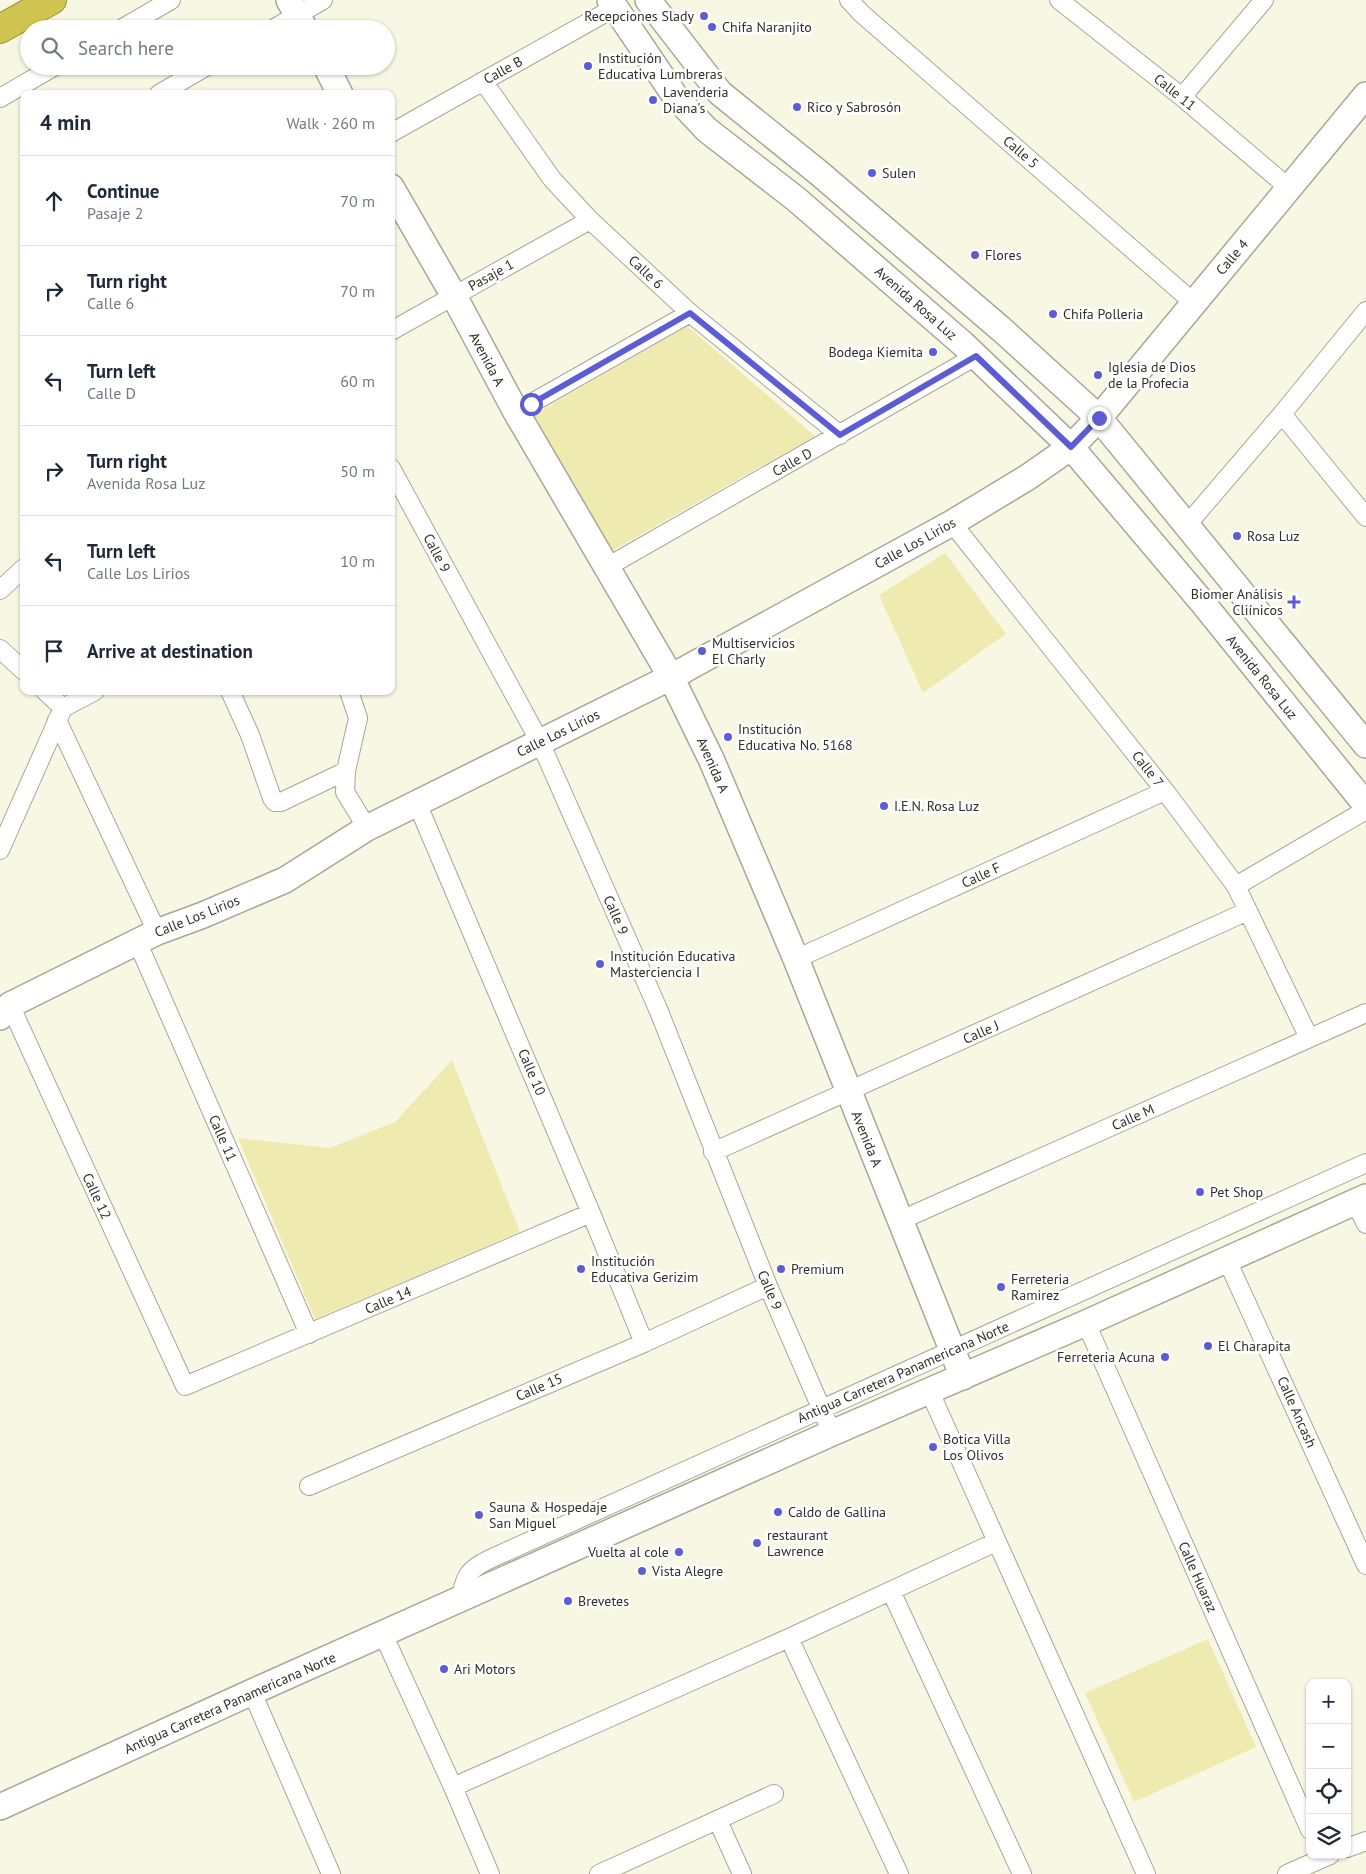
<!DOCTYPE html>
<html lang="en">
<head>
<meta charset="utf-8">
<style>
	body { margin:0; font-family:"PT Sans",sans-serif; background:#f2f2f3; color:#1f2937 }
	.controls { position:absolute; right:15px; bottom:15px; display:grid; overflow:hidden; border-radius:10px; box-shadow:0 1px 4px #0004 }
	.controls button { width:45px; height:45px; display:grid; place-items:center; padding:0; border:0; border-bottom:1px solid #e0e1e3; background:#fff; color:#1f2937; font:25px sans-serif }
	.stop { position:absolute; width:15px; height:15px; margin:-11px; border:4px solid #5c5dd5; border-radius:50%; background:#fff }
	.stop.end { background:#5c5dd5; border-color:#fff; box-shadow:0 1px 5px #0008 }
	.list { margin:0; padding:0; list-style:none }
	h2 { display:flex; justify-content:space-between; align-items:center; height:65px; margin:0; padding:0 20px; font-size:21px }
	h2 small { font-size:16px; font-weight:400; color:#747a83 }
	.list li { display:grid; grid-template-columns:32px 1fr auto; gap:15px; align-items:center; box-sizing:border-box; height:90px; padding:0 20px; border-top:1px solid #e0e1e3 }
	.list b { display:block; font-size:19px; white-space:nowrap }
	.list p { margin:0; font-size:16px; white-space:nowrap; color:#747a83 }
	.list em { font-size:16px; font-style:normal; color:#747a83 }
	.icon { flex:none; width:28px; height:28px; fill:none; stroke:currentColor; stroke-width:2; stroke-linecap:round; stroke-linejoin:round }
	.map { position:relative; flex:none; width:1366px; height:1874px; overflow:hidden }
	.search { position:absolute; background:#fff; box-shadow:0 1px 4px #0004; left:20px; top:20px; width:375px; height:55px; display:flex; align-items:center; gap:12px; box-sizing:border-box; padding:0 18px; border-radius:28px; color:#747a83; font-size:19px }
	.panel { position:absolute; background:#fff; box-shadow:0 1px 4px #0004; left:20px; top:90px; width:375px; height:605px; border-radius:10px }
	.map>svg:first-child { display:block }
	.green { fill:#efebb0 }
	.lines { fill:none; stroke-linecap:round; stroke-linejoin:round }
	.street-casing { stroke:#a8a796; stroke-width:20 }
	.secondary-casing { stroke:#a8a796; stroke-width:28 }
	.highway-casing { stroke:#989142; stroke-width:30 }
	.street { stroke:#fff; stroke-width:18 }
	.secondary { stroke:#fff; stroke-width:25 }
	.highway { stroke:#d0c550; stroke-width:28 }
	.route { stroke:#5c5dd5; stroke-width:6 }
	.poi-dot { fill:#5c5dd5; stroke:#fff; stroke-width:2 }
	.labels { text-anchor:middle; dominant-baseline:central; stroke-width:5; stroke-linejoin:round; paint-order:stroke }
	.poi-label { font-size:14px; fill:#303029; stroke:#fff; text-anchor:start }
	.street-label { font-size:14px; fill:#303029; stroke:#fff }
</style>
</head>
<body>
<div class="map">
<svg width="1366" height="1874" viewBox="0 0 1366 1874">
	<rect width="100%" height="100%" fill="#f8f7e4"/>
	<path class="green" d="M 687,326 L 815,436 L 610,552 L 528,418 Z
		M 945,553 L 1006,634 L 923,693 L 879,595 Z
		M 452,1060 L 520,1232 L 315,1319 L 238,1138 L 330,1148 L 395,1122 Z
		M 1208,1639 L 1256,1747 L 1134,1802 L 1085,1693 Z"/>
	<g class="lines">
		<defs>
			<path id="street" d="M 849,0 L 861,13 L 1194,303
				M 1059,0 L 1182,97 L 1289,188
				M 121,29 L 171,0
				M 273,29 L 323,0
				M 483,81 L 552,179 L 590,220 L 690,313 L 840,435
				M 159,94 L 207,66
				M 1182,97 L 1264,0
				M 0,98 L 55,66
				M 391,133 L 614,8
				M 391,331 L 590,220
				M 516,412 L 690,313
				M 1282,414 L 1366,517
				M 391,468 L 540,742 L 658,1009 L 768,1286 L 832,1433
				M 952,523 L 1165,791 L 1236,886 L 1309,1038
				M 1186,526 L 1282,414 L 1366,311
				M 607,567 L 976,356
				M 0,590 L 24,568
				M 0,649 L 24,671
				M 230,691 L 250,735 L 272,798 L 275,802 L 281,802 L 346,771
				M 349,691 L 358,718 L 346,771 L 345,792 L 367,828
				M 63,708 L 95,691
				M 57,720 L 157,932
				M 417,803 L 591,1213 L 644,1343
				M 0,850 L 63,708 L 45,691
				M 1236,886 L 1366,810
				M 137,941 L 309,1334
				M 796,959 L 1165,791
				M 10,1005 L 185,1386 L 591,1213
				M 713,1152 L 1248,911
				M 1355,1202 L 1366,1224
				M 899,1221 L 1366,1013
				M 1227,1260 L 1366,1565
				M 1086,1323 L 1310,1830
				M 929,1390 L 1146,1874
				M 309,1486 L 644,1343 L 768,1286
				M 891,1591 L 1022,1874
				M 460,1600 C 466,1575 467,1570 490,1559 L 1366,1163
				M 383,1634 L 453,1787 L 490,1874
				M 789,1638 L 899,1874
				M 252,1692 L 331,1874
				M 453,1787 L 789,1638 L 996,1542
				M 718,1821 L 742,1874
				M 1347,1848 L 1366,1841
				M 599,1874 L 774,1794
				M 1287,1874 L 1330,1855"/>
			<path id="secondary" d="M 289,0 L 305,29
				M 610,0 L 675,96 L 707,130 L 796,199 L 963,344 L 1071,447 L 1202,602 L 1366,805
				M 648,0 L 720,93 L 819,173 L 1001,329 L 1099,418 L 1366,745
				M 326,66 L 340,94
				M 391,187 L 454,296 L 516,412 L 671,677 L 712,761 L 796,959 L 963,1377
				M 0,1017 L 10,1005 L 157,932 L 203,915 L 285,880 L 367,828 L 671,677 L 952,523 L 1028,477 L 1071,447 L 1099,418 L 1366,95
				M 0,1807 L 252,1692 L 832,1433 L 1086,1323 L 1366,1197"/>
			<path id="highway" d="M 0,29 L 52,0"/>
		</defs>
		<use href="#street" class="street-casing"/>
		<use href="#secondary" class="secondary-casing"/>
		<use href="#highway" class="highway-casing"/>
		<use href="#street" class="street"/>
		<use href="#secondary" class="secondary"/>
		<use href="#highway" class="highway"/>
	</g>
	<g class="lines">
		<path class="route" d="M 531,404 L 690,313 L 840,435 L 976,356 L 1071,447 L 1099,418"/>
	</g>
	<g class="poi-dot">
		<circle cx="704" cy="16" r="5"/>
		<circle cx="712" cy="27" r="5"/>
		<circle cx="588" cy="66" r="5"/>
		<circle cx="653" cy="100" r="5"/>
		<circle cx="797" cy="107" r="5"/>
		<circle cx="872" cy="173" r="5"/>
		<circle cx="975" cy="255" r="5"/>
		<circle cx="1053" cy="314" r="5"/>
		<circle cx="933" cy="352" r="5"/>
		<circle cx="1098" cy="375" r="5"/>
		<circle cx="1237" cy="536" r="5"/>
		<path d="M1291.5 594.5h5v5h5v5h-5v5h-5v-5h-5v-5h5z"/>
		<circle cx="702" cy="651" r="5"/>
		<circle cx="728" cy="737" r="5"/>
		<circle cx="884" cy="806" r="5"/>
		<circle cx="600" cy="964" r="5"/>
		<circle cx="1200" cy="1192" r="5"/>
		<circle cx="581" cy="1269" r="5"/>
		<circle cx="781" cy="1269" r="5"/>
		<circle cx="1001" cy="1287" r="5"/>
		<circle cx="1208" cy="1346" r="5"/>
		<circle cx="1165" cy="1357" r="5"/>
		<circle cx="933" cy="1447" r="5"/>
		<circle cx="778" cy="1512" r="5"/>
		<circle cx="479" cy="1515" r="5"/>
		<circle cx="757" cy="1543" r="5"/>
		<circle cx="679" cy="1552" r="5"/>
		<circle cx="642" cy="1571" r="5"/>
		<circle cx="568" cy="1601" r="5"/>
		<circle cx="444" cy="1669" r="5"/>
	</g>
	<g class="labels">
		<g class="poi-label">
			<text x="694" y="16" text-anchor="end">Recepciones Slady</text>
			<text x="722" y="27">Chifa Naranjito</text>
			<text x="598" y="58">Institución<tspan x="598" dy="16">Educativa Lumbreras</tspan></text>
			<text x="663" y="92">Lavenderia<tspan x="663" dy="16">Diana's</tspan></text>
			<text x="807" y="107">Rico y Sabrosón</text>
			<text x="882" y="173">Sulen</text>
			<text x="985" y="255">Flores</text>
			<text x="1063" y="314">Chifa Polleria</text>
			<text x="923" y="352" text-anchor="end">Bodega Kiemita</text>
			<text x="1108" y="367">Iglesia de Dios<tspan x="1108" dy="16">de la Profecia</tspan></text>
			<text x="1247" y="536">Rosa Luz</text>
			<text x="1283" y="594" text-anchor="end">Biomer Análisis<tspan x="1283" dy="16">Cliínicos</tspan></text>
			<text x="712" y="643">Multiservicios<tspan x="712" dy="16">El Charly</tspan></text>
			<text x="738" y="729">Institución<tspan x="738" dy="16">Educativa No. 5168</tspan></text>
			<text x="894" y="806">I.E.N. Rosa Luz</text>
			<text x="610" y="956">Institución Educativa<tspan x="610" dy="16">Masterciencia I</tspan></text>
			<text x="1210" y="1192">Pet Shop</text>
			<text x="591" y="1261">Institución<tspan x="591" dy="16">Educativa Gerizim</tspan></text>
			<text x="791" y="1269">Premium</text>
			<text x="1011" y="1279">Ferreteria<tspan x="1011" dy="16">Ramirez</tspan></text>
			<text x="1218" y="1346">El Charapita</text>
			<text x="1155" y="1357" text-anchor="end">Ferreteria Acuna</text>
			<text x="943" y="1439">Botica Villa<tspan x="943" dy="16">Los Olivos</tspan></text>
			<text x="489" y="1507">Sauna &amp; Hospedaje<tspan x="489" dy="16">San Miguel</tspan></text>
			<text x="788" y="1512">Caldo de Gallina</text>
			<text x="767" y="1535">restaurant<tspan x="767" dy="16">Lawrence</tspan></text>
			<text x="669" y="1552" text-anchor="end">Vuelta al cole</text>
			<text x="652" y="1571">Vista Alegre</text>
			<text x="578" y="1601">Brevetes</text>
			<text x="454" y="1669">Ari Motors</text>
		</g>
		<g class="street-label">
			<text transform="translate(503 70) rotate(-29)">Calle B</text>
			<text transform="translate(1175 92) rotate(39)">Calle 11</text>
			<text transform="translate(1021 152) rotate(41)">Calle 5</text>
			<text transform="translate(1232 257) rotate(-50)">Calle 4</text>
			<text transform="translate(646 272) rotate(43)">Calle 6</text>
			<text transform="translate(491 275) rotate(-29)">Pasaje 1</text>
			<text transform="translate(916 303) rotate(41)">Avenida Rosa Luz</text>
			<text transform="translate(487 359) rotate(62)">Avenida A</text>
			<text transform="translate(792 462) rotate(-29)">Calle D</text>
			<text transform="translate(915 543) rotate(-29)">Calle Los Lirios</text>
			<text transform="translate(437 553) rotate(62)">Calle 9</text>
			<text transform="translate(1262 677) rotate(51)">Avenida Rosa Luz</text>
			<text transform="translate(558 733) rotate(-26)">Calle Los Lirios</text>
			<text transform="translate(713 765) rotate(66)">Avenida A</text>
			<text transform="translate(1148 769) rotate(52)">Calle 7</text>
			<text transform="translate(981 875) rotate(-25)">Calle F</text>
			<text transform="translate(616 915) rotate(66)">Calle 9</text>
			<text transform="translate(197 916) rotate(-22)">Calle Los Lirios</text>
			<text transform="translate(981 1032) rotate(-24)">Calle J</text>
			<text transform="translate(532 1072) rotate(67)">Calle 10</text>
			<text transform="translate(1133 1117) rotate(-24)">Calle M</text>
			<text transform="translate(223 1138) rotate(66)">Calle 11</text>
			<text transform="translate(867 1139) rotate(68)">Avenida A</text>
			<text transform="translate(97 1196) rotate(65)">Calle 12</text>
			<text transform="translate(770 1290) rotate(67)">Calle 9</text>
			<text transform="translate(388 1300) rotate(-23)">Calle 14</text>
			<text transform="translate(903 1372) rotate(-24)">Antigua Carretera Panamericana Norte</text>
			<text transform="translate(539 1387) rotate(-23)">Calle 15</text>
			<text transform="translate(1297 1412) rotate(66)">Calle Ancash</text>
			<text transform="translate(1198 1577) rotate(66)">Calle Huaraz</text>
			<text transform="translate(230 1703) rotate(-24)">Antigua Carretera Panamericana Norte</text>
		</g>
	</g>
</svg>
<div class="controls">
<button>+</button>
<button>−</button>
<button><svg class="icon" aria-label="locate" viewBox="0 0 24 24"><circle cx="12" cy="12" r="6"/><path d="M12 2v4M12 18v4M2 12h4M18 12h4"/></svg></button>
<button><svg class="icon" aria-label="layers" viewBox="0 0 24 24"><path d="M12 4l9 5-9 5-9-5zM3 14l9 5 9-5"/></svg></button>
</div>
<div class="stop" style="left:531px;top:404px"></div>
<div class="stop end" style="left:1099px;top:418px"></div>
<div class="search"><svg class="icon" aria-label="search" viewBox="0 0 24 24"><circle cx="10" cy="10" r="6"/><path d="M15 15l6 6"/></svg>Search here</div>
<section class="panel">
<h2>4 min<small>Walk · 260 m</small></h2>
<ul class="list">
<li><svg class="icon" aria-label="ahead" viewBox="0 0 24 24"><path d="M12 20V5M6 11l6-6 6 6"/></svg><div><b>Continue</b><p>Pasaje 2</p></div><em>70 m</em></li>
<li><svg class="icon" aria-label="right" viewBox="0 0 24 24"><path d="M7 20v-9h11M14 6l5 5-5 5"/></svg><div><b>Turn right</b><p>Calle 6</p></div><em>70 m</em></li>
<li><svg class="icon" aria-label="left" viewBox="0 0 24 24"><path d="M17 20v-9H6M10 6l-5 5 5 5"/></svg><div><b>Turn left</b><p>Calle D</p></div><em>60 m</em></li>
<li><svg class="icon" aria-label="right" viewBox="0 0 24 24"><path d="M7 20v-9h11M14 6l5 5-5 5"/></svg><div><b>Turn right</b><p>Avenida Rosa Luz</p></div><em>50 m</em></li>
<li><svg class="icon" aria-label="left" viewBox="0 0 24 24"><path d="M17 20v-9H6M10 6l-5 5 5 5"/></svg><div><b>Turn left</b><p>Calle Los Lirios</p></div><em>10 m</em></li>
<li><svg class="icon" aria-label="arrive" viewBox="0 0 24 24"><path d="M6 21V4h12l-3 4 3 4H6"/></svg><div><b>Arrive at destination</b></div></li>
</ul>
</section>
</div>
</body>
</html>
